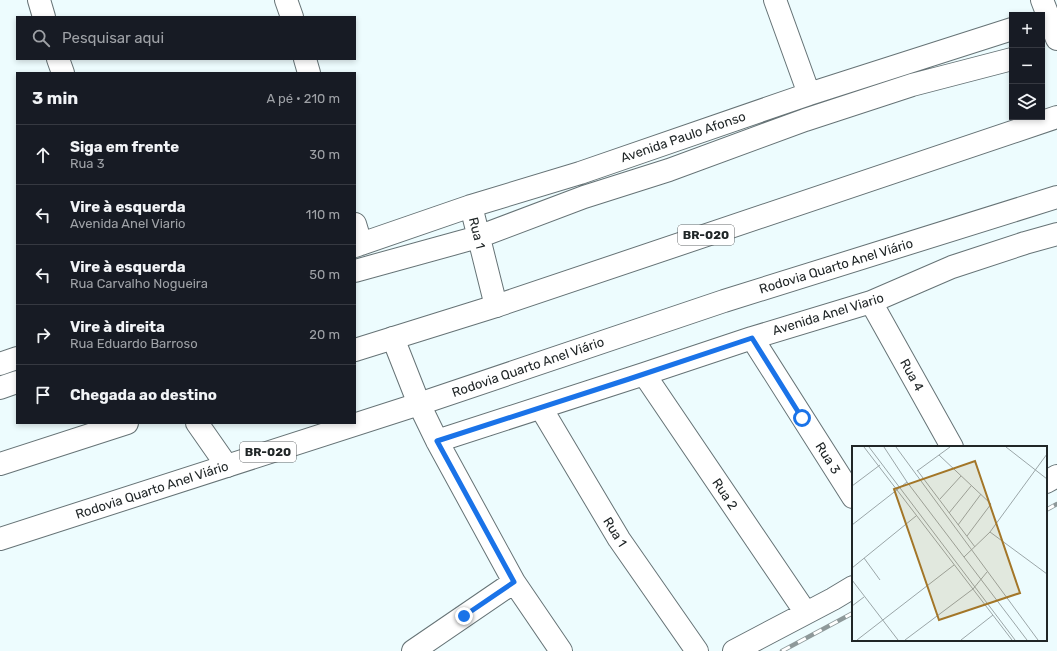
<!DOCTYPE html>
<html lang="pt">
<head>
<meta charset="utf-8">
<style>
	body { margin:0; font-family:Rubik,sans-serif; background:#242831; color:#f1f3f6 }
	.controls { position:absolute; right:12px; top:12px; display:grid; overflow:hidden; border-radius:0px; box-shadow:0 2px 6px #0003 }
	.controls button { width:36px; height:36px; display:grid; place-items:center; padding:0; border:0; border-bottom:1px solid #363941; background:#171b24; color:#f1f3f6; font:20px sans-serif }
	.stop { position:absolute; width:12px; height:12px; margin:-9px; border:3px solid #1a73e8; border-radius:50%; background:#fff }
	.stop.end { background:#1a73e8; border-color:#fff; box-shadow:0 1px 4px #0008 }
	.list { margin:0; padding:0; list-style:none }
	h2 { display:flex; justify-content:space-between; align-items:center; height:52px; margin:0; padding:0 16px; font-size:17px }
	h2 small { font-size:13px; font-weight:400; color:#9ea1a6 }
	.list li { display:grid; grid-template-columns:26px 1fr auto; gap:12px; align-items:center; box-sizing:border-box; height:60px; padding:0 16px; border-top:1px solid #363941 }
	.list b { display:block; font-size:15px; white-space:nowrap }
	.list p { margin:0; font-size:13px; white-space:nowrap; color:#9ea1a6 }
	.list em { font-size:13px; font-style:normal; color:#9ea1a6 }
	.icon { flex:none; width:22px; height:22px; fill:none; stroke:currentColor; stroke-width:2; stroke-linecap:round; stroke-linejoin:round }
	.map { position:relative; flex:none; width:1057px; height:651px; overflow:hidden }
	.search { position:absolute; background:#171b24; box-shadow:0 2px 6px #0003; left:16px; top:16px; width:340px; height:44px; display:flex; align-items:center; gap:10px; box-sizing:border-box; padding:0 14px; border-radius:0px; color:#9ea1a6; font-size:15px }
	.panel { position:absolute; background:#171b24; box-shadow:0 2px 6px #0003; left:16px; top:72px; width:340px; height:352px; border-radius:0px }
	.map>svg:first-child { display:block }
	.lines { fill:none; stroke-linecap:round; stroke-linejoin:round }
	.minor-casing { stroke:#667376; stroke-width:24 }
	.highway-casing { stroke:#667376; stroke-width:24 }
	.minor { stroke:#fff; stroke-width:22 }
	.highway { stroke:#fff; stroke-width:22 }
	.rail-casing { stroke:#8e999a; stroke-width:4.5 }
	.rail { stroke:#fff; stroke-width:3; stroke-dasharray:9; stroke-linecap:butt }
	.route { stroke:#1a73e8; stroke-width:5 }
	.labels { text-anchor:middle; dominant-baseline:central; stroke-width:4; stroke-linejoin:round; paint-order:stroke }
	.shield { fill:#fff; stroke:#636768; stroke-width:1 }
	.shield-label { font-size:12px; font-weight:bold; fill:#202627 }
	.street-label { font-size:13px; fill:#202627; stroke:#fff }
	.inset-road { fill:none; stroke:#9ba6a8; stroke-width:1 }
	.view { fill:#a37628; fill-opacity:0.15; stroke:#a37628; stroke-width:2 }
	.inset-edge { fill:none; stroke:#202627; stroke-width:2 }
</style>
</head>
<body>
<div class="map">
<svg width="1057" height="651" viewBox="0 0 1057 651">
	<rect width="100%" height="100%" fill="#edfcfe"/>
	<g class="lines">
		<defs>
			<path id="minor" d="M 39,0 L 44,17
				M 286,0 L 292,17
				M 775,0 L 809,94
				M 1042,0 L 1057,39
				M 58,59 L 63,73
				M 305,59 L 309,73
				M 471,206 L 496,306
				M 355,224 L 361,244
				M 355,246 L 471,206 L 580,173 L 809,94 L 1012,29
				M 355,271 L 478,237 L 584,197 L 669,170 L 805,120 L 912,85 L 1012,59
				M 871,302 L 952,447
				M 393,338 L 419,404 L 437,441 L 514,582 L 561,651
				M 752,338 L 853,497
				M 0,364 L 17,358
				M 644,374 L 806,613
				M 0,388 L 17,382
				M 541,408 L 619,539 L 697,651
				M 197,423 L 227,466
				M 437,441 L 644,374 L 752,338 L 871,302 L 952,267 L 1025,243 L 1057,234
				M 1046,482 L 1057,476
				M 413,651 L 514,582
				M 734,651 L 833,599 L 853,587"/>
			<path id="highway" d="M 355,350 L 496,306 L 1057,117
				M 0,464 L 127,423
				M 0,539 L 419,404 L 724,301 L 1057,197"/>
		</defs>
		<use href="#minor" class="minor-casing"/>
		<use href="#highway" class="highway-casing"/>
		<use href="#minor" class="minor"/>
		<use href="#highway" class="highway"/>
		<defs>
			<path id="rail" d="M 1046,510 L 1057,504
				M 782,651 L 853,613"/>
		</defs>
		<use href="#rail" class="rail-casing"/>
		<use href="#rail" class="rail"/>
	</g>
	<g class="lines">
		<path class="route" d="M 464,616 L 514,582 L 437,441 L 629,379 L 752,338 L 802,418"/>
	</g>
	<g class="labels">
		<g class="shield">
			<rect x="678" y="225" width="56" height="20" rx="3"/>
			<rect x="240" y="442" width="56" height="20" rx="3"/>
		</g>
		<g class="shield-label">
			<text x="706" y="235">BR-020</text>
			<text x="268" y="452">BR-020</text>
		</g>
		<g class="street-label">
			<text transform="translate(683 137) rotate(-19)">Avenida Paulo Afonso</text>
			<text transform="translate(477 233) rotate(76)">Rua 1</text>
			<text transform="translate(836 266) rotate(-17)">Rodovia Quarto Anel Viário</text>
			<text transform="translate(828 314) rotate(-17)">Avenida Anel Viario</text>
			<text transform="translate(528 367) rotate(-19)">Rodovia Quarto Anel Viário</text>
			<text transform="translate(912 375) rotate(61)">Rua 4</text>
			<text transform="translate(828 458) rotate(58)">Rua 3</text>
			<text transform="translate(152 490) rotate(-18)">Rodovia Quarto Anel Viário</text>
			<text transform="translate(725 494) rotate(56)">Rua 2</text>
			<text transform="translate(615 532) rotate(58)">Rua 1</text>
		</g>
	</g>
	<g transform="translate(852 446)">
		<rect width="195" height="195" fill="#edfcfe"/>
		<path class="inset-road" d="M 12,1 L 160,194M 17,1 L 163,194M 32,1 L 55,36 L 175,194M 44,1 L 186,194M 154,1 L 195,33M 87,9 L 139,58 L 115,90M 65,24 L 123,101M 65,25 L 98,1M 0,40 L 28,19M 88,53 L 109,30M 97,67 L 119,40M 0,79 L 55,36M 106,79 L 129,48M 138,86 L 195,128M 112,111 L 138,86 L 195,8M 12,112 L 28,134M 0,122 L 64,70M 0,134 L 46,194M 0,160 L 12,151M 5,194 L 102,119M 53,194 L 121,143 L 135,126M 109,194 L 141,169"/>
		<path class="view" d="M 123,15 L 168,147 L 87,174 L 42,43 Z"/>
		<rect width="195" height="195" class="inset-edge"/>
	</g>
</svg>
<div class="controls">
<button>+</button>
<button>−</button>
<button><svg class="icon" aria-label="layers" viewBox="0 0 24 24"><path d="M12 4l9 5-9 5-9-5zM3 14l9 5 9-5"/></svg></button>
</div>
<div class="stop" style="left:802px;top:418px"></div>
<div class="stop end" style="left:464px;top:616px"></div>
<div class="search"><svg class="icon" aria-label="search" viewBox="0 0 24 24"><circle cx="10" cy="10" r="6"/><path d="M15 15l6 6"/></svg>Pesquisar aqui</div>
<section class="panel">
<h2>3 min<small>A pé · 210 m</small></h2>
<ul class="list">
<li><svg class="icon" aria-label="ahead" viewBox="0 0 24 24"><path d="M12 20V5M6 11l6-6 6 6"/></svg><div><b>Siga em frente</b><p>Rua 3</p></div><em>30 m</em></li>
<li><svg class="icon" aria-label="left" viewBox="0 0 24 24"><path d="M17 20v-9H6M10 6l-5 5 5 5"/></svg><div><b>Vire à esquerda</b><p>Avenida Anel Viario</p></div><em>110 m</em></li>
<li><svg class="icon" aria-label="left" viewBox="0 0 24 24"><path d="M17 20v-9H6M10 6l-5 5 5 5"/></svg><div><b>Vire à esquerda</b><p>Rua Carvalho Nogueira</p></div><em>50 m</em></li>
<li><svg class="icon" aria-label="right" viewBox="0 0 24 24"><path d="M7 20v-9h11M14 6l5 5-5 5"/></svg><div><b>Vire à direita</b><p>Rua Eduardo Barroso</p></div><em>20 m</em></li>
<li><svg class="icon" aria-label="arrive" viewBox="0 0 24 24"><path d="M6 21V4h12l-3 4 3 4H6"/></svg><div><b>Chegada ao destino</b></div></li>
</ul>
</section>
</div>
</body>
</html>
